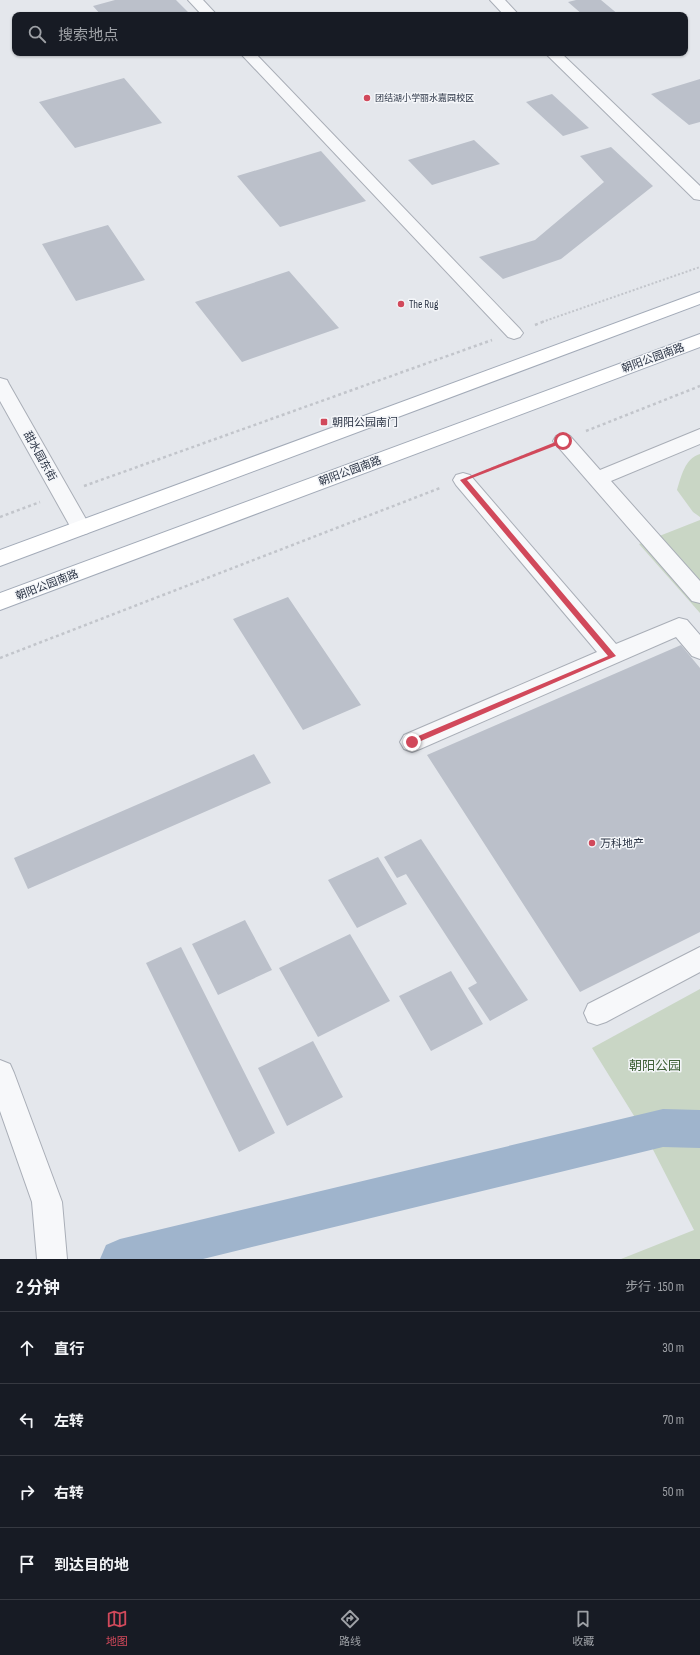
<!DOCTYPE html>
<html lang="zh">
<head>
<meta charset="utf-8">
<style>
	body { margin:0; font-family:"Sofia Sans Condensed","Noto Sans SC",sans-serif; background:#242831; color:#f1f3f6 }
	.stop { position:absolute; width:12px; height:12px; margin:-9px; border:3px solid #d1495b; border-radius:50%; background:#fff }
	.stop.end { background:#d1495b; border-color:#fff; box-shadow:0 1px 4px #0008 }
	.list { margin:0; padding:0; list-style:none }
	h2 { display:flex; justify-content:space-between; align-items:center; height:52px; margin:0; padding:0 16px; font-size:17px }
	h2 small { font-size:13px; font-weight:400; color:#9ea1a6 }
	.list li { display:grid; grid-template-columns:26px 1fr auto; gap:12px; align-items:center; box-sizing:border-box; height:72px; padding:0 16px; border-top:1px solid #363941 }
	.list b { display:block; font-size:15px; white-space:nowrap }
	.list em { font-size:13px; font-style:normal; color:#9ea1a6 }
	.icon { flex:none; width:22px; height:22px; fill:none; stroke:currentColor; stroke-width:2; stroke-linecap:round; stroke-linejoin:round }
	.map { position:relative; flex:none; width:700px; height:1259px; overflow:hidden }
	.search { position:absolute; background:#171b24; box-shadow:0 1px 3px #0004; left:12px; right:12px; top:12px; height:44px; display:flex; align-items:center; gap:10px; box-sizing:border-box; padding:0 14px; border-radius:8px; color:#9ea1a6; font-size:15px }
	.sheet { height:340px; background:#171b24 }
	nav { display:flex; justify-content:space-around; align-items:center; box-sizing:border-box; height:56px; border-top:1px solid #363941; background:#171b24; font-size:11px; color:#9ea1a6 }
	nav a { display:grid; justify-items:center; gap:2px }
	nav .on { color:#d1495b }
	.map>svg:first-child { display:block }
	.green { fill:#c9d6c5 }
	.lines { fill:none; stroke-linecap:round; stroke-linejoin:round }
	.canal { fill:#9fb4cc; fill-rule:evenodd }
	.building { fill:#bbc0ca }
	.minor-casing { stroke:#a9aeb7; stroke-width:2 }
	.major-casing { stroke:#a3abb8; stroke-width:2 }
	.path-far1 { stroke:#c2c5cb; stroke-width:2; stroke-dasharray:2 2; stroke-linecap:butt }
	.path { stroke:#c2c5cb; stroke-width:2.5; stroke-dasharray:3 3; stroke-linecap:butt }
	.minor { fill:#f7f8fa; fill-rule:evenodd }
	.major { fill:#fff; fill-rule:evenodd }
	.route { fill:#d1495b }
	.poi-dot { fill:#d1495b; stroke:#f4f6f9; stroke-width:1.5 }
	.labels { text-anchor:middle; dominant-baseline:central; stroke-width:3; stroke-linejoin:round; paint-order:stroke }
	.far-poi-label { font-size:9px; fill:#2b3445; stroke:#f4f6f9; text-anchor:start }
	.poi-label { font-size:11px; fill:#2b3445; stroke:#f4f6f9; text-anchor:start }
	.street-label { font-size:11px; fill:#2b3445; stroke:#f4f6f9 }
	.near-park-label { font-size:13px; fill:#3f6138; stroke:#f4f6f9 }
</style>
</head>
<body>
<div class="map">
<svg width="700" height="1259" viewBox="0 0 700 1259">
	<rect width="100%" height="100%" fill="#e4e7ec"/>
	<path class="green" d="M 700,454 L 700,517 L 693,512 L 677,490 C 681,477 685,458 700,454 Z
		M 700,520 L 700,613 L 639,544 Z
		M 700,989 L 700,1259 L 621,1259 L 694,1230 L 644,1132 L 592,1048 Z"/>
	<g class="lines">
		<path class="canal" d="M 663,1109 L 700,1110 L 700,1148 L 663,1147 L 203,1259 L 100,1259 L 106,1245 L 120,1239 Z"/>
	</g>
	<path class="building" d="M 115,0 L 176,0 L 191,15 L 101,15 L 93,6 Z
		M 576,0 L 601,0 L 619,15 L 583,15 L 568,2 Z
		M 124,78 L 162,123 L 75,148 L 39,102 Z
		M 700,79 L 700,122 L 689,125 L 651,94 Z
		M 552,94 L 589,128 L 563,136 L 526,102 Z
		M 474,140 L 500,164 L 432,185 L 408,160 Z
		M 611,147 L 653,186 L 561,259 L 503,279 L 479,257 L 535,240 L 604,182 L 580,156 Z
		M 321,151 L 366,201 L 280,227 L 237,176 Z
		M 108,225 L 145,280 L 76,301 L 42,244 Z
		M 289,271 L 339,328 L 242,362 L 195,302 Z
		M 288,597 L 361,705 L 303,730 L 233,619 Z
		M 681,645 L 700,668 L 700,932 L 580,992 L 427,755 Z
		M 254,754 L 271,783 L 28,889 L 14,858 Z
		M 421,839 L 528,1000 L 490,1021 L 468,988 L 477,983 L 406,874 L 397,878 L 384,857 Z
		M 378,857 L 407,904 L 357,928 L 328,880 Z
		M 245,920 L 272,970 L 218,995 L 192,944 Z
		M 350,934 L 390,1001 L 318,1037 L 279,968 Z
		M 181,947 L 275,1133 L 239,1152 L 146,963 Z
		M 451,971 L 483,1024 L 431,1051 L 399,996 Z
		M 313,1041 L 343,1097 L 287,1126 L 258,1068 Z"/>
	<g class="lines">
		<defs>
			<path id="minor" d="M 188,0 L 203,0 L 217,15 L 202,15 Z
				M 490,0 L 505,0 L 519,15 L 504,15 Z
				M 240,53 L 255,53 L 520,329 L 523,333 L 520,337 L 514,339 L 508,337 Z
				M 545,53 L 561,53 L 700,186 L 700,200 L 694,199 Z
				M 0,378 L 7,380 L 9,384 L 91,528 L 88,533 L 81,535 L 74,533 L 71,528 L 0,401 Z
				M 700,429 L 700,444 L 611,481 L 700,581 L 700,603 L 692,601 L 553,441 L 556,436 L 563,434 L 570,436 L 600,470 Z
				M 463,473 L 470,475 L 616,644 L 679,618 L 687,620 L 700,635 L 700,659 L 692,656 L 676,637 L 420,749 L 412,752 L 404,749 L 400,742 L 404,735 L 597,652 L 456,485 L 453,480 L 456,475 Z
				M 700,947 L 700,972 L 606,1022 L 597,1025 L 588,1022 L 584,1013 L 588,1004 Z
				M 0,1060 L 10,1064 L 14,1073 L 62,1202 L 67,1259 L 37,1259 L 32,1202 L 0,1111 Z"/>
			<path id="major" d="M 700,292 L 700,304 L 0,566 L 0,550 Z
				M 700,334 L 700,347 L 0,610 L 0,593 Z"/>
		</defs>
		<use href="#minor" class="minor-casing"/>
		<use href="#major" class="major-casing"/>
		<path class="path-far1" d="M 542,322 L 700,267"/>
		<path class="path" d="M 535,325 L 545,321
			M 586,431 L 700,386
			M 486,471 L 541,449
			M 84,486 L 492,340
			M 0,517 L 40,502
			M 0,658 L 440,488"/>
		<use href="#minor" class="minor"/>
		<use href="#major" class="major"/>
	</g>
	<path class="route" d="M 563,439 L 566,441 L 565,442 L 467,480 L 616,656 L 414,744 L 409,744 L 409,740 L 608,656 L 460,480 Z"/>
	<g class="poi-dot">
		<circle cx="367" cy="98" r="4"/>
		<circle cx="401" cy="304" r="4"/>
		<rect x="320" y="418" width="8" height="8" rx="2"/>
		<circle cx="592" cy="843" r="4"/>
	</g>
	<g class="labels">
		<g class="far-poi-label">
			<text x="375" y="98">团结湖小学丽水嘉园校区</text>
		</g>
		<g class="poi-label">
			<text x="409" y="304">The Rug</text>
			<text x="332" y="422">朝阳公园南门</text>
			<text x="600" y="843">万科地产</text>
		</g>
		<g class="street-label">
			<text transform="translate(653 358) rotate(-20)">朝阳公园南路</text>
			<text transform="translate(40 456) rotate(61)">甜水园东街</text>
			<text transform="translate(350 471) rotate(-20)">朝阳公园南路</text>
			<text transform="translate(47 585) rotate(-21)">朝阳公园南路</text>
		</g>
		<g class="near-park-label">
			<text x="655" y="1066">朝阳公园</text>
		</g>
	</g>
</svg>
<div class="stop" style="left:563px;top:441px"></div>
<div class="stop end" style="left:412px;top:742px"></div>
<div class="search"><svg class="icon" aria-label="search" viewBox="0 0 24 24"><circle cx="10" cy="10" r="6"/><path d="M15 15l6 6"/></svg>搜索地点</div>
</div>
<section class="sheet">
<h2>2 分钟<small>步行 · 150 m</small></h2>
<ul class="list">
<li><svg class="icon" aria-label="ahead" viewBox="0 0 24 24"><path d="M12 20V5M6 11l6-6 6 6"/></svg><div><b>直行</b></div><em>30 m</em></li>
<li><svg class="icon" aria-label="left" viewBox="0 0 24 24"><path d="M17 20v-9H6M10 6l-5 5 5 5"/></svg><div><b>左转</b></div><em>70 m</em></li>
<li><svg class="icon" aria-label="right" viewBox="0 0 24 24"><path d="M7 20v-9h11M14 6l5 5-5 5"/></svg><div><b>右转</b></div><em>50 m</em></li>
<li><svg class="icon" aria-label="arrive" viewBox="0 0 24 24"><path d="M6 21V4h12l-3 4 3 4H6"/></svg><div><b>到达目的地</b></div></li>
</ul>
</section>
<nav>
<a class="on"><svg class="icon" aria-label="map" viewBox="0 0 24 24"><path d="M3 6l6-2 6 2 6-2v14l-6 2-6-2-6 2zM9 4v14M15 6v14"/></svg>地图</a>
<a><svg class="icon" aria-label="directions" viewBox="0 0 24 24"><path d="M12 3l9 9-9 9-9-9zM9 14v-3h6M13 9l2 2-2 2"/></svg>路线</a>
<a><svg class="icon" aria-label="saved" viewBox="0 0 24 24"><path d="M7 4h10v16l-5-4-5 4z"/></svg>收藏</a>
</nav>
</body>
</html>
